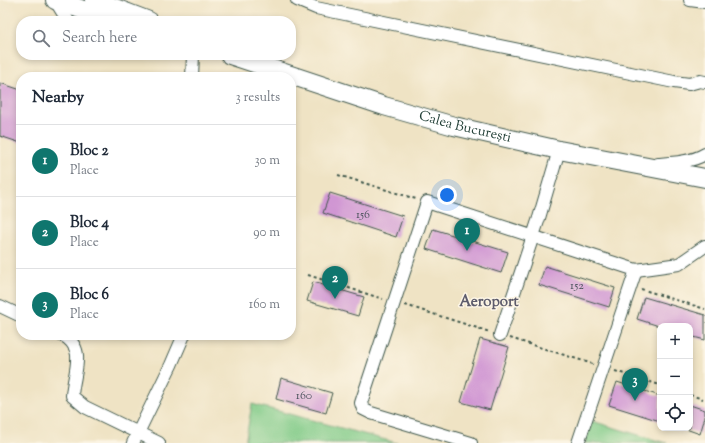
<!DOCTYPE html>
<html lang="en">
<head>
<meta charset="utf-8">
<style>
	body { margin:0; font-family:"Sorts Mill Goudy",serif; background:#f6f6f7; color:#1f2937 }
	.controls { position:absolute; right:12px; bottom:12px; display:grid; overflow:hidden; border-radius:8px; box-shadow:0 2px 6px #0003 }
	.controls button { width:36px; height:36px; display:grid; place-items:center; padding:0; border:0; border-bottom:1px solid #e0e1e3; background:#fff; color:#1f2937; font:20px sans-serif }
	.you { position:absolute; left:447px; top:195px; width:14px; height:14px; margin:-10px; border:3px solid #fff; border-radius:50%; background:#1a73e8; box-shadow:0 0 0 6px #1a73e833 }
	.badge { display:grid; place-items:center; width:26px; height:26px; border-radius:50%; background:#0f766e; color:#fff; font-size:13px; font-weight:700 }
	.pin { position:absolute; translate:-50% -33px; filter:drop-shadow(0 1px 2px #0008) }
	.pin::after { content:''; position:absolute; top:21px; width:14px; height:12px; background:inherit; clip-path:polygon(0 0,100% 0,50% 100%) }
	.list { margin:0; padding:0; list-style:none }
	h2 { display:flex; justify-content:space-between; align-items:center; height:52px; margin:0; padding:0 16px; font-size:17px }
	h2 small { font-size:13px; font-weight:400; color:#747a83 }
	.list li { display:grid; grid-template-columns:26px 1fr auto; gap:12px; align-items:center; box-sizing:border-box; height:72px; padding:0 16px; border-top:1px solid #e0e1e3 }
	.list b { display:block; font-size:15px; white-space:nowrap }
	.list p { margin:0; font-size:13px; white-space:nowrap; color:#747a83 }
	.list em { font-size:13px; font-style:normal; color:#747a83 }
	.icon { flex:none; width:22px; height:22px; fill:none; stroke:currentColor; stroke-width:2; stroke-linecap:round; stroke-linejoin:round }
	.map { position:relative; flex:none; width:705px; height:443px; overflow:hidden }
	.search { position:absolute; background:#fff; box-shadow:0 2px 6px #0003; left:16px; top:16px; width:280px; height:44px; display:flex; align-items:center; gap:10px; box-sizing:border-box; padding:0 14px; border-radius:16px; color:#747a83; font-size:15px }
	.panel { position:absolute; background:#fff; box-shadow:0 2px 6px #0003; left:16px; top:72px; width:280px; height:268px; border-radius:16px }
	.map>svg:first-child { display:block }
	.green { fill:#81cb88; stroke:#50845e }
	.building { fill:#d096d3 }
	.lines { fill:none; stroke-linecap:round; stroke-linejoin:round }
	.minor-casing { stroke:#3e564a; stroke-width:14 }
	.highway-casing { stroke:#3e564a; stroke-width:20 }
	.path { stroke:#3e564a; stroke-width:2; stroke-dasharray:3 3; stroke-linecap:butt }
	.minor { stroke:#fff; stroke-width:12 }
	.highway { stroke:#fff; stroke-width:18 }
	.labels { text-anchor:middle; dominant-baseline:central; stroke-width:3; stroke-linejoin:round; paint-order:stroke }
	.number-label { font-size:12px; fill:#4b535c }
	.street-label { font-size:14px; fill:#1f3d34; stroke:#fcf5e5 }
	.neighbourhood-label { font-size:15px; font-weight:bold; fill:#5d5c6c; stroke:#fcf5e5 }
</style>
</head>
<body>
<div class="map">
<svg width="705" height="443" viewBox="0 0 705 443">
	<rect width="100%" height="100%" fill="#fcf5e5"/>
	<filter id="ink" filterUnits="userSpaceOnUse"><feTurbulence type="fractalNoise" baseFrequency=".025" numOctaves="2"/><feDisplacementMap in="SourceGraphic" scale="8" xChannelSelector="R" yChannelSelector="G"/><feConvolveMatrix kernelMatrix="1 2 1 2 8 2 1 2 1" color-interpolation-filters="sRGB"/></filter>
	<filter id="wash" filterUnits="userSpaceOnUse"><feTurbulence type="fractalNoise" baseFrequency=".012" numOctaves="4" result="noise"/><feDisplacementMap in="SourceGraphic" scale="16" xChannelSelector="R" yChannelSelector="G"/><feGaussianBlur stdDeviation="0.9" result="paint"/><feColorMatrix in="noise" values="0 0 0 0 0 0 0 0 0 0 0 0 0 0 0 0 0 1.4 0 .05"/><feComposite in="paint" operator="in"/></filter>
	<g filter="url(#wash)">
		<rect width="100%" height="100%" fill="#efe3c4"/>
		<path class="green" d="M 252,404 L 397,443 L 245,443 Z
			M 592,421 L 662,442 L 667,443 L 585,443 Z"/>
		<g id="blocks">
			<path class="building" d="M 0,83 L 21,90 L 21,143 L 0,136 Z
				M 330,193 L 403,216 L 396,237 L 323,213 Z
				M 433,229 L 508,252 L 501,273 L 426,249 Z
				M 545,266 L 615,288 L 609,307 L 539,285 Z
				M 313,282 L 364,297 L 358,316 L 307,301 Z
				M 644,297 L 705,315 L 705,340 L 690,336 L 690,326 L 659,326 L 637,319 Z
				M 480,339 L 509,347 L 490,410 L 461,402 Z
				M 281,378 L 332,393 L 326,413 L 276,399 Z
				M 617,382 L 660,396 L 660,421 L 609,405 Z
				M 690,405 L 705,410 L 705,417 L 700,434 L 683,428 L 690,428 Z"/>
		</g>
	</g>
	<g filter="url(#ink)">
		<use href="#blocks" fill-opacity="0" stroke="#3e564a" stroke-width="1"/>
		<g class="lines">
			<defs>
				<path id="minor" d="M 55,0 L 68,21
					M 297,0 L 316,8 L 674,82 L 689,84 L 700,81 L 705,82
					M 690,0 L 705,2
					M 192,77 L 193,55
					M 658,164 C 673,163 692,162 705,154
					M 0,306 L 21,316
					M 62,335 C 88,348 73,373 72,396 L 85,407 L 159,443
					M 500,335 L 539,218 L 559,150
					M 133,443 L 171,365 L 184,335
					M 471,443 L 371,413 L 363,409 L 361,403 L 427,202 L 636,270 L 679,264 L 705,246
					M 578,443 L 636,270"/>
				<g id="highway">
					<path d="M 55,0 L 114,21"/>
					<path d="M 94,0 L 149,21"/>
					<path id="s1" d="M 230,55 L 384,106 L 454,126 L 559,150 L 705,178"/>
				</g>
			</defs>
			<use href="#minor" class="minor-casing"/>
			<use href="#highway" class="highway-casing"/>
			<path class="path" d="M 338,175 L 416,199
				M 308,275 L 383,299
				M 641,289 L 705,309
				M 405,305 L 490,332
				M 510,338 L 593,364
				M 615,371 L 660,385
				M 690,395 L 703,399"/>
			<use href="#minor" class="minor"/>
			<use href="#highway" class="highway"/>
		</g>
	</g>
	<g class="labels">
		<g class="number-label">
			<text x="363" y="215">156</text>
			<text x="577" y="286">152</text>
			<text x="304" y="396">160</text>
		</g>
		<g class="street-label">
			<text stroke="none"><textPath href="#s1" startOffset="246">Calea București</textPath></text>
		</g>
		<g class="neighbourhood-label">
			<text x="489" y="302">Aeroport</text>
		</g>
	</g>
</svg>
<div class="controls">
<button>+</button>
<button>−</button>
<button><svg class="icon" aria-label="locate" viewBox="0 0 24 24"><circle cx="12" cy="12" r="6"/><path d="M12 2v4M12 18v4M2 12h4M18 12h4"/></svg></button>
</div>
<div class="you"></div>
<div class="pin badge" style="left:467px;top:251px">1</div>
<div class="pin badge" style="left:335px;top:299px">2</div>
<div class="pin badge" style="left:635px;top:401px">3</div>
<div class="search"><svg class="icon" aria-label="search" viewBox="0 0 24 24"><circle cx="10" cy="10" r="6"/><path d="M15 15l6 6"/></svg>Search here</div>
<section class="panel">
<h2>Nearby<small>3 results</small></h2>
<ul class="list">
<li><span class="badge">1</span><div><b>Bloc 2</b><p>Place</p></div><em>30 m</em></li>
<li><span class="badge">2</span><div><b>Bloc 4</b><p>Place</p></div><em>90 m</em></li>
<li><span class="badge">3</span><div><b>Bloc 6</b><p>Place</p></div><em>160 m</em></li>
</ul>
</section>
</div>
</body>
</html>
